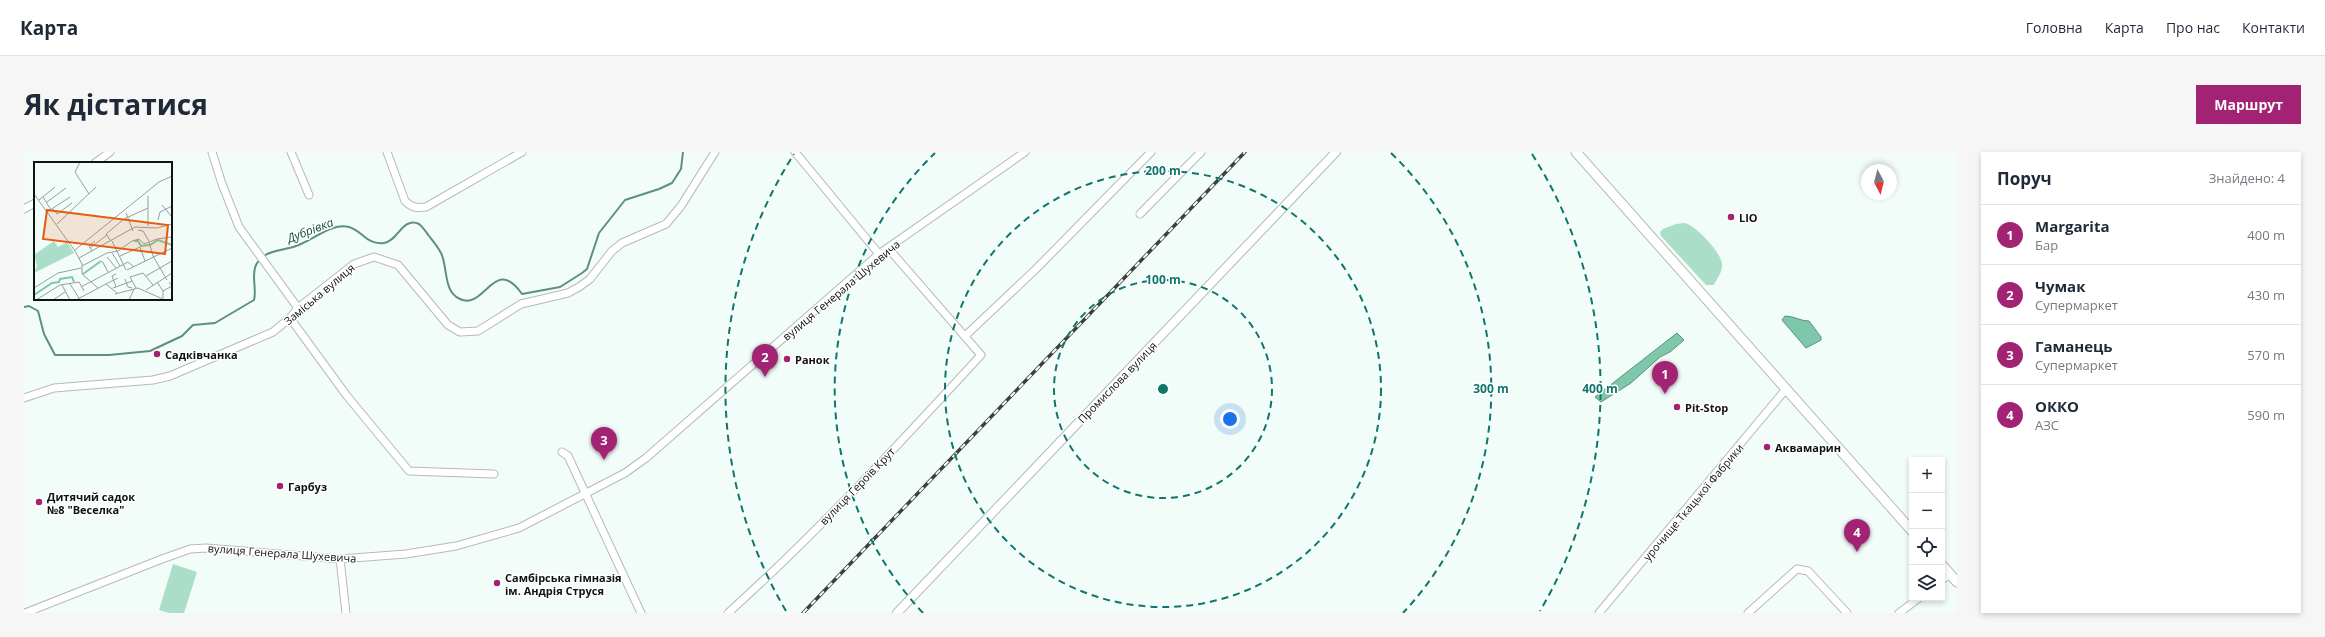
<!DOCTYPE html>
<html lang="uk">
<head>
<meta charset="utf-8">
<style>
	body { margin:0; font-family:"Open Sans",sans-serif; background:#f6f6f7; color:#1f2937 }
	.controls { position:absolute; right:12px; bottom:12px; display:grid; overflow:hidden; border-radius:0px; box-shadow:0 2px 6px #0003 }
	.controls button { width:36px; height:36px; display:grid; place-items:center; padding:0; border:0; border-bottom:1px solid #e0e1e3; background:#fff; color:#1f2937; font:20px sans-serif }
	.compass { position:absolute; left:1837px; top:12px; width:36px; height:36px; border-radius:50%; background:#fff; box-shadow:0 2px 6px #0003; rotate:173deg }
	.you { position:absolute; left:1206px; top:267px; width:14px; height:14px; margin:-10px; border:3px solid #fff; border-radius:50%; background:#1a73e8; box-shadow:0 0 0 6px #1a73e833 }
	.badge { display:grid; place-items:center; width:26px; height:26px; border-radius:50%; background:#a22273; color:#fff; font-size:13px; font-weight:700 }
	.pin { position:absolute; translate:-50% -33px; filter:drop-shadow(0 1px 2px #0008) }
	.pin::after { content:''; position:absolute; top:21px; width:14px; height:12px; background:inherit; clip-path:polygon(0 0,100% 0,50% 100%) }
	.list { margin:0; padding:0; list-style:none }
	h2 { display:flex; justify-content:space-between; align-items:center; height:52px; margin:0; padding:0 16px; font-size:17px }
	h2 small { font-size:13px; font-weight:400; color:#747a83 }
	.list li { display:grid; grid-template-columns:26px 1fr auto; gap:12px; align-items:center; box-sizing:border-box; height:60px; padding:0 16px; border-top:1px solid #e0e1e3 }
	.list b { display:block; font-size:15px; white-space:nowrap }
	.list p { margin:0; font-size:13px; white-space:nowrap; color:#747a83 }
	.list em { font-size:13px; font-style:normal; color:#747a83 }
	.icon { flex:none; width:22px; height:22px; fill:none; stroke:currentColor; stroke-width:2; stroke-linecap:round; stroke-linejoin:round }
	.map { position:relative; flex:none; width:1933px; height:461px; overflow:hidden; border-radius:0px }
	header { display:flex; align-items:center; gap:24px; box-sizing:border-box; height:56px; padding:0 20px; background:#fff; border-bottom:1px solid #e0e1e3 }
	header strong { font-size:19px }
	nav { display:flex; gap:22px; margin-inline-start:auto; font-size:14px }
	.intro { display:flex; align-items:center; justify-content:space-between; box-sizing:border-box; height:96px; padding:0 24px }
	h1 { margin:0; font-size:28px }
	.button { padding:10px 18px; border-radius:0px; background:#a22273; color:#fff; font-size:14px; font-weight:700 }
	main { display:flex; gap:24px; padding:0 24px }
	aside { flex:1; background:#fff; border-radius:0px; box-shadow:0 2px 6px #0003 }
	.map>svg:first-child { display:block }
	.green { fill:#aadec8 }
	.water { fill:#7ec7aa; stroke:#5d917c }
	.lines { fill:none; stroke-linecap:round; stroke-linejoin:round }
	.stream { stroke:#5d917c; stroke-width:2 }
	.minor-casing { stroke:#b2bcb8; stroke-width:9 }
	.tertiary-casing { stroke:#b2bcb8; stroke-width:10 }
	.secondary-casing { stroke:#b2bcb8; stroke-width:11 }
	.minor { stroke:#fff; stroke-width:7 }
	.tertiary { stroke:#fff; stroke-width:8 }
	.secondary { stroke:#fff; stroke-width:9 }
	.rail-casing { stroke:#3c413f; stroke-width:3.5 }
	.rail { stroke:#fff; stroke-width:2; stroke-dasharray:6; stroke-linecap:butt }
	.ring { fill:none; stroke:#0f766e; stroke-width:2; stroke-dasharray:7 5 }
	.poi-dot { fill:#a22273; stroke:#fff; stroke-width:1.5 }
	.labels { text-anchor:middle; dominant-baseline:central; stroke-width:3; stroke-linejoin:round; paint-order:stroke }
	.poi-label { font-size:11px; font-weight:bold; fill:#0f1311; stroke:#fff; text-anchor:start }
	.street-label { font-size:11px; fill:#0f1311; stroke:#fff }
	.water-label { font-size:12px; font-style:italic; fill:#14503c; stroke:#fff }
	.inset-river { fill:none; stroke:#7ec7aa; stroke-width:2 }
	.inset-road { fill:none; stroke:#979f9c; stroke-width:1 }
	.view { fill:#e8590c; fill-opacity:0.15; stroke:#e8590c; stroke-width:2 }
	.inset-edge { fill:none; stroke:#0f1311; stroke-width:2 }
	.centre { fill:#0f766e; stroke:#fff; stroke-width:2 }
	.ring-label { font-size:12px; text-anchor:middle; font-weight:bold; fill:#0f766e; stroke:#fff; stroke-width:3; stroke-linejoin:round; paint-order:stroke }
</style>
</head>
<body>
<header>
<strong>Карта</strong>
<nav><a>Головна</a><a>Карта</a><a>Про нас</a><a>Контакти</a></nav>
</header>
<div class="intro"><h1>Як дістатися</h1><a class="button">Маршрут</a></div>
<main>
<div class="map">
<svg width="1933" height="461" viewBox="0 0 1933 461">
	<rect width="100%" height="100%" fill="#f2fcf8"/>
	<path class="green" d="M 1661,71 C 1672,74 1697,100 1698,112 C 1699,120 1693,126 1690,133 L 1682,133 L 1637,84 L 1636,80 L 1639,77 L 1652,72 Z
		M 149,412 L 173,420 L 160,461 L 145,461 L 135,458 Z"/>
	<path class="water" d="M 1761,164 C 1770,164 1776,169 1785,169 L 1797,185 L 1797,188 L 1782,196 L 1758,168 Z
		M 1653,181 L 1660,188 L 1646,200 L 1636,205 L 1607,231 L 1577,250 L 1571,245 Z"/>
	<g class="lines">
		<path class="stream" d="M 0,155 L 5,154 L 14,159 L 20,182 L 31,203 L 85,203 L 126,199 L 158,184 L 169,173 L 191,171 L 230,148 C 233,137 227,124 232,113 C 234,109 240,104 243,102 C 251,98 264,97 272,94 C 288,89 308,70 325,75 C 339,79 342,93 360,91 C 373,90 379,64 395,72 C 399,75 402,80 405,84 C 409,89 414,95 417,101 C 424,115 419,140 436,147 C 461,159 470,102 498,142 L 536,135 L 558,121 L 563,117 L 575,81 L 601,48 L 635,37 L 648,31 L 657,17 L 659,0"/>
		<defs>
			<path id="minor" d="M 188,0 L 198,32 L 215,75 L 274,156
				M 267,0 L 285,43
				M 363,0 L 381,49 C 388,56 393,56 402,55 L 498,0
				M 771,0 L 855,102
				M 71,11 L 86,0
				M 0,57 L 11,51
				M 1116,62 L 1177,0
				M 266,166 L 323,244 L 385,319 L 470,322
				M 941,184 L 1012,117 L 1127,0
				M 0,246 L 30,236 L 129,228 L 146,224 L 249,180 L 266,166 L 274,156 L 330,112 L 350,105 L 374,113 L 424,173 L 436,180 L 454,179 L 497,152 L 544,141 L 555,135 L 566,127 L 588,99 L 598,91 L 642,72 L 657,54 L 691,0
				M 538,300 L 544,304 L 617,461
				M 316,407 L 322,461
				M 1918,428 L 1926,422
				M 1,461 L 138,407 L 166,397 L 182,396 L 316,407 L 382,402 L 432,394 L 495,376 L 601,321 L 622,306 L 855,102 L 1001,0
				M 704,461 C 793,381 875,292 957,203 L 864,96
				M 1575,461 L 1762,237
				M 1724,461 L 1773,417 L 1784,419 L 1823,461
				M 1875,461 L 1895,446"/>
			<path id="tertiary" d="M 873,461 L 1312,0"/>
			<path id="secondary" d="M 1552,0 L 1888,379
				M 1918,413 L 1933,430"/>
		</defs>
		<use href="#minor" class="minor-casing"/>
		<use href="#tertiary" class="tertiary-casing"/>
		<use href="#secondary" class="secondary-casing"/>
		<use href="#minor" class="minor"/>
		<use href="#tertiary" class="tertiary"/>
		<use href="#secondary" class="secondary"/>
		<defs>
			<path id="rail" d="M 779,461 L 1221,0"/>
		</defs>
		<use href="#rail" class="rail-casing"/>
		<use href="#rail" class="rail"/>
	</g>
	<g class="ring">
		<circle cx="1139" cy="237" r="109"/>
		<circle cx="1139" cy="237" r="218"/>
		<path d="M899 461A328 328 0 0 1 911 1M1367 1A328 328 0 0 1 1379 461"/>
		<path d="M762 459A437 437 0 0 1 770 2M1508 2A437 437 0 0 1 1516 459"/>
	</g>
	<g class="poi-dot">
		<circle cx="1707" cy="65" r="4"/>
		<circle cx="133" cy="202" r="4"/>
		<circle cx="763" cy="207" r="4"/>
		<circle cx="1653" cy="255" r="4"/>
		<circle cx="1743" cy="295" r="4"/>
		<circle cx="256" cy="334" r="4"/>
		<circle cx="15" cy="350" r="4"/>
		<circle cx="473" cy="431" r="4"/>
	</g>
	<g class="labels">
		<g class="poi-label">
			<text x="1715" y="65">LIO</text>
			<text x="141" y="202">Садкiвчанка</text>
			<text x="771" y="207">Ранок</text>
			<text x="1661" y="255">Pit-Stop</text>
			<text x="1751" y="295">Аквамарин</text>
			<text x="264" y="334">Гарбуз</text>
			<text x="23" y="344">Дитячий садок<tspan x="23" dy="13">№8 "Веселка"</tspan></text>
			<text x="481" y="425">Самбірська гімназія<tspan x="481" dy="13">ім. Андрія Струся</tspan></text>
		</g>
		<g class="street-label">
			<text transform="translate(817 138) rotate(-40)">вулиця Генерала Шухевича</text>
			<text transform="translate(295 142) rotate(-40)">Заміська вулиця</text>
			<text transform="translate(1093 230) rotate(-46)">Промислова вулиця</text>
			<text transform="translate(833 334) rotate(-46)">вулиця Героїв Крут</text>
			<text transform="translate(1669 350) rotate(-50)">урочище Ткацької Фабрики</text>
			<text transform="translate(258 401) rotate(4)">вулиця Генерала Шухевича</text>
		</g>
		<g class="water-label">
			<text transform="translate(286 78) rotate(-21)">Дубрівка</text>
		</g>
	</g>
	<g transform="translate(10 10)">
		<rect width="138" height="138" fill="#f2fcf8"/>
		<path d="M 20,79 L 24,85 L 33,80 L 40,91 L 0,111 L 3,104 L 0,93 Z" fill="#aadec8"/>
		<path class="inset-river" d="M 100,79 L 104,79 L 107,84 L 116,83 L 124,78 L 138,83M 49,112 L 67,99M 0,133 L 18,121 L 25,120 L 26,117 L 38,115 L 40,120"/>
		<path class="inset-road" d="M 46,0 L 41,10 L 55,32M 0,32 L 41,89 L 48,102 L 48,112 L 64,126M 114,34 L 114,64M 9,35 L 17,48M 5,38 L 21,25M 13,40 L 32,26M 128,43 L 138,55M 19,47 L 23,52 L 38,41M 13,50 L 36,35M 92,51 L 99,69M 124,58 L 126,50 L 138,44M 23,62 L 62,25M 104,68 L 109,69 L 115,79M 77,79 L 72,72 L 90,57 L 114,46M 78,79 L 92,108M 115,80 L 119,94 L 133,118M 56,86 L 73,73M 41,88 L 125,20 L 138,14M 58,89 L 55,84 L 61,79M 78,91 L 86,104M 86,94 L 106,85 L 111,99M 73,95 L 82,106M 45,96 L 101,65 L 123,66 L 138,62M 68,99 L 74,110M 48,104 L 73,91 L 84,89 L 98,79 L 105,77 L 110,82 L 123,77 L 138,75M 93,108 L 138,86M 82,112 L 78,114 L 82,125M 112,114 L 138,99M 96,115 L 109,111 L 119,123M 96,115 L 102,126M 91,117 L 94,125 L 98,126M 123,120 L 129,129 L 129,136M 36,122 L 45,136M 72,122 L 84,116M 28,123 L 36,138M 47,125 L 94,100 L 100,105M 0,126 L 24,111 L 47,106M 79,126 L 98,119M 112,128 L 138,111M 129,129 L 138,124 L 135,120M 81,132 L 104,126 L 131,138M 2,138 L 26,123 L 45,120 L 50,129M 19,138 L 31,130M 42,138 L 72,122 L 83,131M 95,138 L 100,127"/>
		<path class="view" d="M 13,48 L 134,63 L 131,92 L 9,77 Z"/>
		<rect width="138" height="138" class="inset-edge"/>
	</g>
	<circle cx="1139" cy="237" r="6" class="centre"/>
	<g class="ring-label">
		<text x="1139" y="23">200 m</text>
		<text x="1139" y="132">100 m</text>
		<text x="1467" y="241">300 m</text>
		<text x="1576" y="241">400 m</text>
	</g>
</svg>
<div class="controls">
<button>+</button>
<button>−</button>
<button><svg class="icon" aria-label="locate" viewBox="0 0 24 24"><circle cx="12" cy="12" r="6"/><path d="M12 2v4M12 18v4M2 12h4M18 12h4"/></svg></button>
<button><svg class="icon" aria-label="layers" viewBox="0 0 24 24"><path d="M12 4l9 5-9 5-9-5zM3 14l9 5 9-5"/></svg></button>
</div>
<svg class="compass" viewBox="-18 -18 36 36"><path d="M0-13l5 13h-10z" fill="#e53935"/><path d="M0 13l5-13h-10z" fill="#747a83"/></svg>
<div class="you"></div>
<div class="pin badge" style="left:1641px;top:242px">1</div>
<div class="pin badge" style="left:741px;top:225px">2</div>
<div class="pin badge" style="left:580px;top:308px">3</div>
<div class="pin badge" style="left:1833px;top:400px">4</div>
</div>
<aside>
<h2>Поруч<small>Знайдено: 4</small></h2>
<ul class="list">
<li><span class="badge">1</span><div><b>Margarita</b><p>Бар</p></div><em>400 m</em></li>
<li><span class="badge">2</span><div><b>Чумак</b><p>Супермаркет</p></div><em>430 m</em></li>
<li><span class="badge">3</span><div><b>Гаманець</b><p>Супермаркет</p></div><em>570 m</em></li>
<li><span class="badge">4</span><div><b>ОККО</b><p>АЗС</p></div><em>590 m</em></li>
</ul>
</aside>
</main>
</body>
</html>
